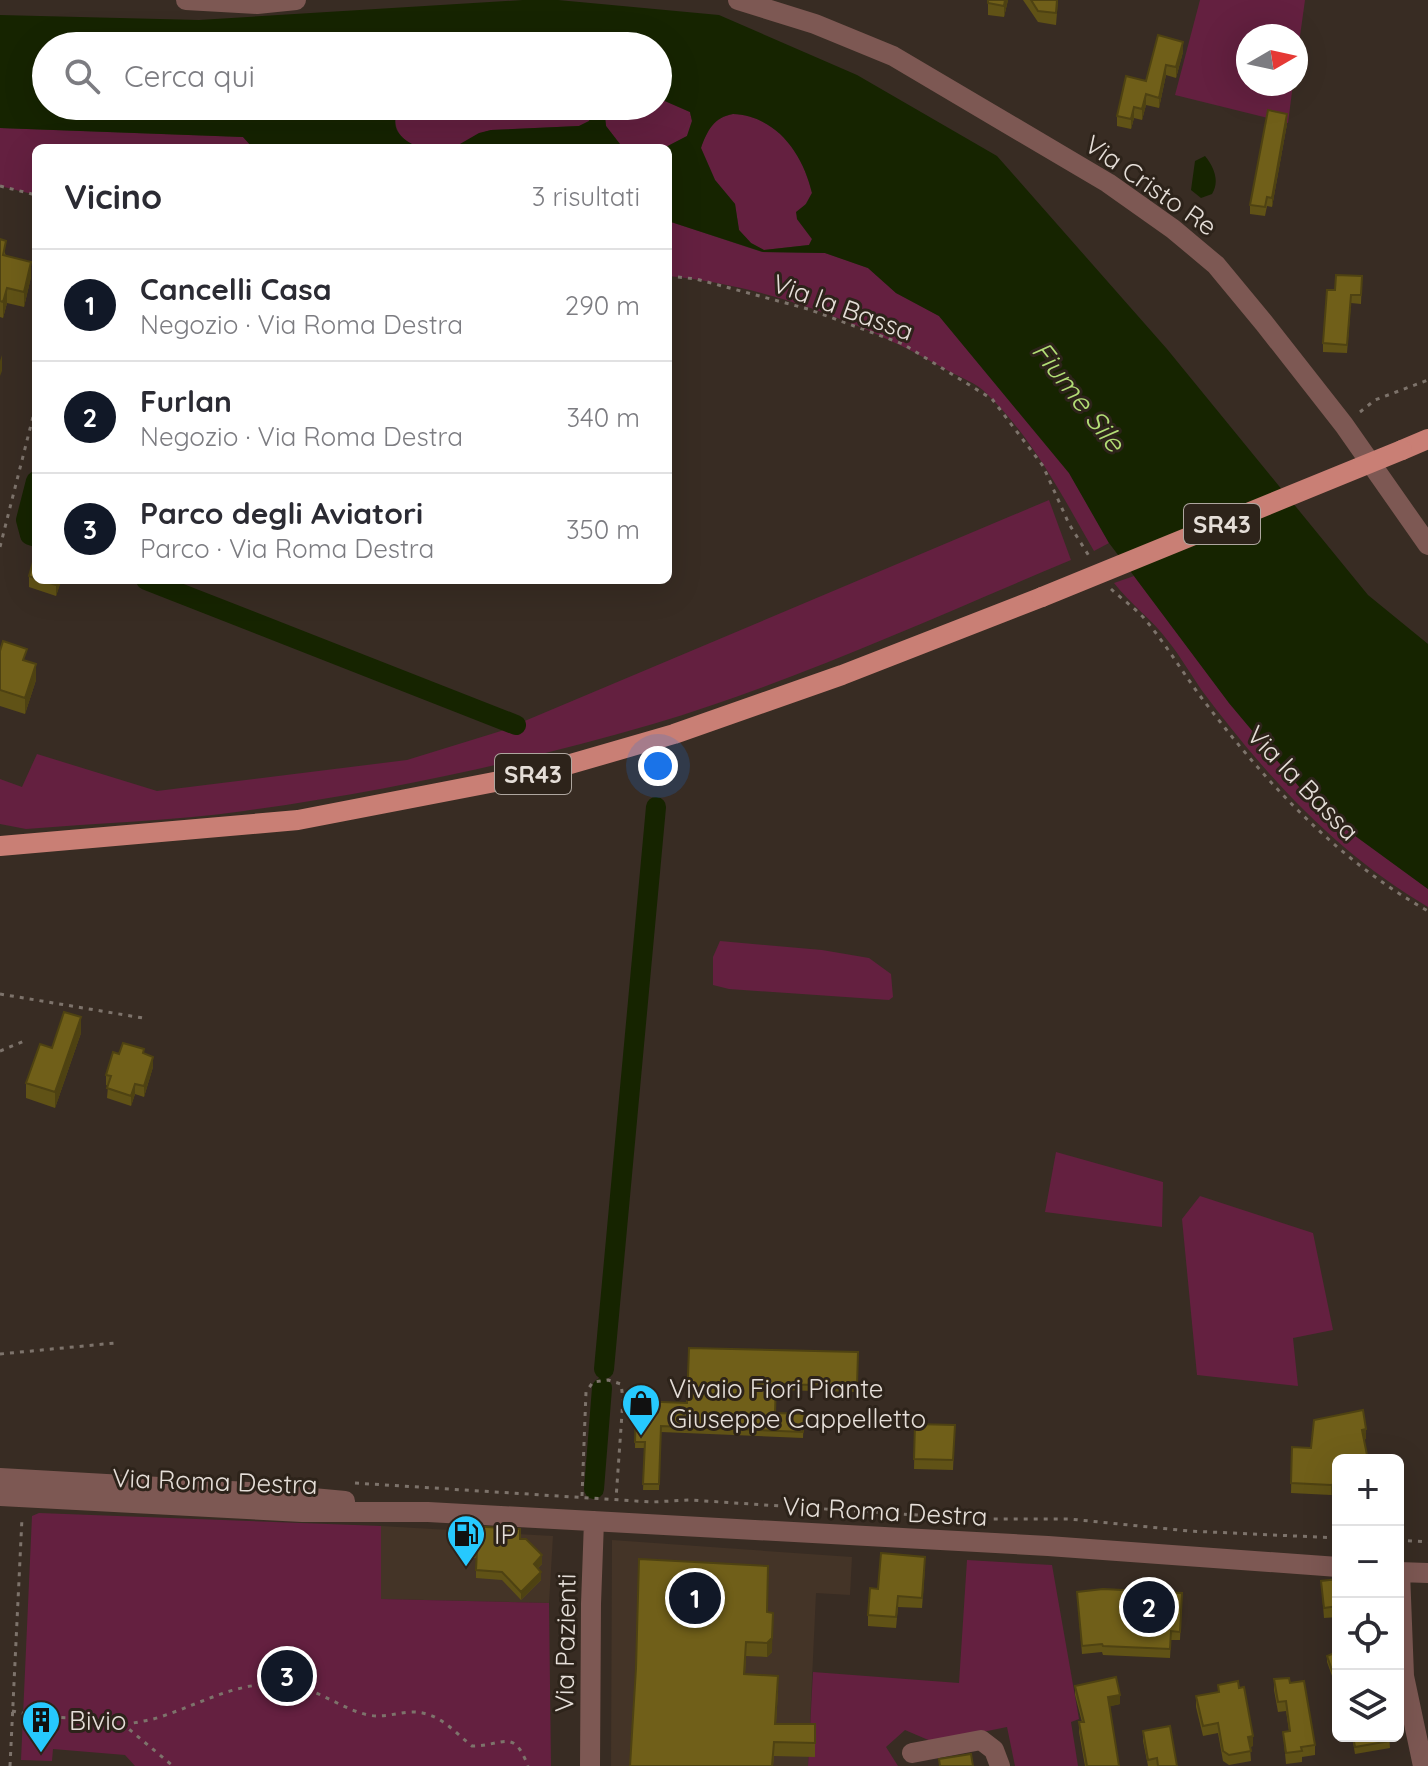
<!DOCTYPE html>
<html lang="it">
<head>
<meta charset="utf-8">
<style>
	body { margin:0; font-family:Quicksand,sans-serif; background:#f2f2f3; color:#2b2b33 }
	.controls { position:absolute; right:24px; bottom:24px; display:grid; overflow:hidden; border-radius:12px; box-shadow:0 8px 32px #0002 }
	.controls button { width:72px; height:72px; display:grid; place-items:center; padding:0; border:0; border-bottom:2px solid #e1e1e2; background:#fff; color:#2b2b33; font:40px sans-serif }
	.compass { position:absolute; left:1236px; top:24px; width:72px; height:72px; border-radius:50%; background:#fff; box-shadow:0 8px 32px #0002; rotate:81deg }
	.you { position:absolute; left:658px; top:766px; width:28px; height:28px; margin:-20px; border:6px solid #fff; border-radius:50%; background:#1a73e8; box-shadow:0 0 0 12px #1a73e833 }
	.badge { display:grid; place-items:center; width:52px; height:52px; border-radius:50%; background:#111827; color:#fff; font-size:26px; font-weight:700 }
	.pin { position:absolute; translate:-50% -50%; border:4px solid #fff; box-shadow:0 2px 8px #0006 }
	.list { margin:0; padding:0; list-style:none }
	h2 { display:flex; justify-content:space-between; align-items:center; height:104px; margin:0; padding:0 32px; font-size:34px }
	h2 small { font-size:26px; font-weight:400; color:#7c7c81 }
	.list li { display:grid; grid-template-columns:52px 1fr auto; gap:24px; align-items:center; box-sizing:border-box; height:112px; padding:0 32px; border-top:2px solid #e1e1e2 }
	.list b { display:block; font-size:30px; white-space:nowrap }
	.list p { margin:0; font-size:26px; white-space:nowrap; color:#7c7c81 }
	.list em { font-size:26px; font-style:normal; color:#7c7c81 }
	.icon { flex:none; width:44px; height:44px; fill:none; stroke:currentColor; stroke-width:2; stroke-linecap:round; stroke-linejoin:round }
	.map { position:relative; flex:none; width:1428px; height:1766px; overflow:hidden }
	.search { position:absolute; background:#fff; box-shadow:0 8px 32px #0002; left:32px; top:32px; width:640px; height:88px; display:flex; align-items:center; gap:20px; box-sizing:border-box; padding:0 28px; border-radius:44px; color:#7c7c81; font-size:30px }
	.panel { position:absolute; background:#fff; box-shadow:0 8px 32px #0002; left:32px; top:144px; width:640px; height:440px; border-radius:12px }
	.map>svg:first-child { display:block }
	.built { fill:#443427 }
	.green { fill:#642040 }
	.water { fill:#162400; fill-rule:evenodd }
	.lines { fill:none; stroke-linecap:round; stroke-linejoin:round }
	.canal { stroke:#162400; stroke-width:20 }
	.path { stroke:#7d736b; stroke-width:3; stroke-dasharray:4 6; stroke-linecap:butt }
	.minor { stroke:#7d5853; stroke-width:20 }
	.major { stroke:#c97f75; stroke-width:20 }
	.major-bridge { stroke:#c97f75; stroke-width:20 }
	.wall { fill:#605216 }
	.shaded-wall { fill:#4e4212 }
	.building { fill:#705f19; stroke:#4e4212; stroke-width:2 }
	.labels { text-anchor:middle; dominant-baseline:central; stroke-width:6; stroke-linejoin:round; paint-order:stroke }
	.shield { fill:#2d231a; stroke:#aea69f; stroke-width:2 }
	.shield-label { font-size:24px; font-weight:bold; fill:#e5ded8 }
	.street-label { font-size:26px; fill:#e5ded8; stroke:#2d231a }
	.poi-label { font-size:26px; fill:#e5ded8; stroke:#2d231a; text-anchor:start }
	.water-label { font-size:28px; font-style:italic; fill:#b2dd75; stroke:#2d231a }
</style>
</head>
<body>
<div class="map">
<svg width="1428" height="1766" viewBox="0 0 1428 1766">
	<rect width="100%" height="100%" fill="#382c23"/>
	<path class="built" d="M 381,1526 L 553,1536 L 549,1603 L 381,1599 Z
		M 612,1540 L 852,1557 L 850,1595 L 816,1593 L 808,1766 L 611,1766 Z"/>
	<path class="green" d="M 1200,0 L 1305,0 L 1296,65 L 1296,36 L 1248,36 L 1248,84 L 1293,84 L 1288,123 L 1175,95 Z
		M 658,98 L 690,112 L 692,121 L 687,136 L 664,148 L 623,148 L 606,126 L 605,117 L 614,106 L 658,106 Z
		M 411,106 L 432,106 L 473,114 L 488,110 L 499,113 L 515,108 L 581,110 L 592,115 L 589,121 L 579,126 L 491,130 C 477,133 469,142 457,147 C 431,157 384,143 398,109 Z
		M 733,114 C 777,116 803,154 812,193 L 797,219 L 812,239 L 809,245 L 764,250 L 751,243 L 739,230 L 735,204 L 715,180 L 701,148 C 707,131 714,117 733,114 Z
		M 0,128 L 243,137 L 253,148 L 36,148 L 36,195 L 0,186 Z
		M 668,221 L 762,252 L 825,253 L 868,268 L 896,293 L 939,316 L 1069,473 L 1109,543 L 1094,551 C 1063,497 1032,437 987,394 C 977,383 959,377 945,369 C 863,322 763,285 668,276 Z
		M 1049,500 L 1071,560 C 933,618 796,681 653,724 C 519,763 382,792 244,811 C 172,821 98,823 26,829 L 0,824 L 0,779 L 22,787 L 37,754 L 157,791 L 407,760 L 501,731 Z
		M 1134,576 L 1229,703 L 1317,808 L 1428,889 L 1428,907 C 1336,853 1266,776 1203,692 C 1191,675 1181,657 1168,641 C 1152,619 1130,604 1114,583 Z
		M 720,941 L 822,950 L 869,958 L 891,974 L 893,997 L 889,1000 L 729,989 L 713,985 L 713,957 Z
		M 1056,1152 L 1163,1182 L 1162,1227 L 1045,1212 Z
		M 1200,1196 L 1313,1233 L 1333,1330 L 1293,1338 L 1298,1386 L 1197,1375 L 1182,1219 Z
		M 39,1513 L 381,1526 L 381,1599 L 549,1603 L 551,1766 L 135,1766 L 125,1755 L 53,1749 L 52,1761 L 21,1760 L 32,1516 Z
		M 967,1560 L 1052,1565 L 1079,1719 L 1071,1722 L 1078,1766 L 1015,1766 L 1007,1727 L 933,1742 L 905,1730 L 886,1747 L 898,1766 L 808,1766 L 813,1672 L 959,1683 Z"/>
	<path class="water" d="M 523,0 L 558,0 L 719,15 L 857,75 L 997,156 L 1167,349 L 1368,595 L 1428,644 L 1428,889 L 1317,808 L 1229,703 L 1134,576 L 1109,543 L 1069,473 L 939,316 L 896,293 L 868,268 L 825,253 L 763,252 L 668,221 L 668,148 L 664,148 L 687,136 L 692,121 L 690,112 L 658,98 L 658,46 L 46,46 L 46,106 L 411,106 L 398,109 C 389,130 402,140 420,148 L 253,148 L 243,137 L 0,128 L 0,15 L 199,20 ZM 733,114 C 777,116 803,154 812,193 L 806,204 L 796,212 L 797,219 L 812,239 L 809,245 L 764,250 L 751,243 L 739,230 L 735,204 L 715,180 L 701,148 C 707,131 714,117 733,114 Z
		M 432,106 L 614,106 L 605,117 L 606,126 L 623,148 L 453,148 L 479,133 L 491,130 L 579,126 L 589,121 L 592,115 L 581,110 L 515,108 L 498,113 L 488,110 L 473,114 Z
		M 1205,156 C 1214,167 1220,181 1212,194 L 1201,198 L 1191,190 L 1195,161 Z"/>
	<g class="lines">
		<path class="canal" d="M 36,481 L 26,520 L 30,535 L 36,537
			M 146,580 L 516,725
			M 604,1369 L 656,807
			M 594,1489 L 602,1388"/>
		<path class="path" d="M 0,186 L 36,195
			M 668,276 L 696,279 L 808,309 L 903,344 L 992,399 L 1043,466 L 1069,524 L 1089,556
			M 1360,412 L 1375,400 L 1428,380
			M 0,547 L 36,405
			M 1111,589 C 1121,598 1133,607 1143,617 C 1167,645 1185,677 1207,705 C 1269,786 1339,861 1428,911
			M 0,994 L 143,1018
			M 0,1051 L 27,1040
			M 0,1354 L 115,1343
			M 355,1483 L 652,1502 L 690,1500 L 977,1519 L 1069,1519 L 1189,1531 L 1338,1538
			M 582,1496 L 586,1392 L 593,1382 L 608,1380 L 621,1384 L 623,1399 L 616,1499
			M 1398,1540 L 1428,1542
			M 12,1711 L 41,1717 L 76,1718 L 124,1725 L 173,1766
			M 124,1725 C 136,1722 148,1721 160,1717 C 206,1702 244,1677 294,1686 C 321,1691 342,1709 368,1715 C 383,1718 396,1713 410,1712 C 438,1711 452,1730 472,1746 C 504,1746 513,1727 528,1766
			M 10,1766 L 22,1518"/>
		<path class="minor" d="M 186,0 L 257,4 L 296,0
			M 738,0 L 815,24 L 893,56 L 1108,183 L 1173,229 L 1216,265 L 1264,323 L 1344,425 L 1428,545
			M 0,1478 L 248,1492 L 345,1501
			M 0,1496 L 302,1512 L 428,1512 L 1048,1546 L 1338,1567
			M 1398,1572 L 1428,1573
			M 1400,1572 L 1404,1676 L 1423,1766
			M 912,1753 L 981,1740 L 994,1750 L 1000,1766
			M 590,1766 L 591,1604 L 594,1521"/>
		<path class="major" d="M 1402,450 L 1428,439
			M 0,846 L 298,820 L 536,774 L 674,734 L 842,675 L 1042,597"/>
		<path class="major-bridge" d="M 1042,597 L 1402,450"/>
	</g>
	<path class="wall" d="M 988,0 L 1008,0 L 1004,17 L 988,15 Z
		M 1023,0 L 1058,0 L 1056,25 L 1038,22 Z
		M 1183,52 L 1176,78 L 1166,75 L 1159,108 L 1146,105 L 1142,120 L 1134,118 L 1131,129 L 1117,126 L 1117,116 L 1146,81 Z
		M 1287,124 L 1272,207 L 1267,206 L 1265,216 L 1250,214 L 1250,205 Z
		M 0,239 L 6,256 L 31,277 L 24,307 L 7,303 L 3,318 L 0,317 Z
		M 1362,276 L 1361,304 L 1351,303 L 1347,353 L 1323,352 L 1323,343 L 1335,290 Z
		M 36,563 L 36,580 L 61,580 L 56,596 L 29,587 L 29,576 Z
		M 0,651 L 27,661 L 36,680 L 25,714 L 0,706 Z
		M 81,1033 L 55,1108 L 26,1098 L 26,1083 L 52,1048 Z
		M 119,1054 L 144,1054 L 153,1067 L 144,1097 L 135,1094 L 131,1106 L 107,1098 L 108,1086 L 106,1085 L 106,1075 Z
		M 858,1352 L 857,1392 L 776,1390 L 775,1413 L 804,1414 L 803,1438 L 661,1432 L 659,1490 L 643,1490 L 645,1448 L 635,1448 L 636,1401 L 687,1403 Z
		M 915,1424 L 955,1425 L 953,1470 L 914,1469 Z
		M 1364,1439 L 1338,1460 L 1338,1493 L 1331,1495 L 1291,1493 L 1292,1447 L 1311,1448 L 1366,1439 Z
		M 520,1539 L 542,1564 L 538,1568 L 541,1580 L 521,1600 L 502,1580 L 476,1578 L 476,1558 L 469,1558 L 469,1550 Z
		M 925,1567 L 922,1608 L 898,1607 L 896,1628 L 868,1626 L 868,1615 L 878,1589 Z
		M 1338,1579 L 1338,1617 L 1324,1618 L 1321,1581 Z
		M 1077,1592 L 1182,1593 L 1180,1640 L 1171,1640 L 1170,1658 L 1103,1655 L 1102,1652 L 1082,1654 Z
		M 767,1612 L 772,1652 L 767,1657 L 746,1656 L 745,1674 L 778,1690 L 776,1724 L 815,1724 L 815,1757 L 774,1756 L 773,1766 L 630,1766 Z
		M 1338,1645 L 1336,1687 L 1327,1662 L 1327,1656 L 1336,1652 L 1336,1646 Z
		M 1274,1679 L 1290,1683 L 1315,1745 L 1315,1755 L 1302,1757 L 1302,1762 L 1286,1764 L 1283,1732 L 1289,1731 L 1286,1711 L 1278,1712 L 1274,1690 Z
		M 1218,1685 L 1253,1746 L 1250,1747 L 1251,1761 L 1229,1765 L 1223,1761 L 1218,1733 L 1203,1736 L 1196,1707 L 1196,1696 L 1218,1692 Z
		M 1075,1686 L 1120,1704 L 1110,1706 L 1119,1766 L 1085,1766 L 1079,1732 L 1079,1722 L 1082,1722 L 1075,1695 Z
		M 1143,1731 L 1177,1766 L 1148,1766 L 1143,1741 Z
		M 1352,1736 L 1389,1736 L 1390,1748 L 1355,1754 Z"/>
	<path class="shaded-wall" d="M 1005,0 L 1008,0 L 1004,17 L 1004,6 Z
		M 1183,42 L 1183,52 L 1176,78 L 1176,67 Z
		M 1166,65 L 1166,75 L 1159,108 L 1159,98 Z
		M 1146,94 L 1146,105 L 1142,120 L 1142,109 Z
		M 1134,107 L 1134,118 L 1131,129 L 1131,119 Z
		M 1287,114 L 1287,124 L 1272,207 L 1272,198 Z
		M 31,262 L 31,277 L 24,307 L 24,292 Z
		M 7,288 L 7,303 L 3,318 L 3,302 Z
		M 2,355 L 2,371 L 0,376 L 0,361 Z
		M 58,580 L 61,580 L 61,582 L 56,596 L 56,585 Z
		M 36,664 L 36,680 L 25,714 L 25,698 Z
		M 81,1017 L 81,1033 L 55,1108 L 55,1092 Z
		M 153,1057 L 153,1067 L 144,1097 L 144,1086 Z
		M 135,1084 L 135,1094 L 131,1106 L 131,1096 Z
		M 1366,1429 L 1366,1439 L 1362,1440 L 1362,1430 Z
		M 1338,1483 L 1338,1493 L 1331,1495 L 1331,1485 Z
		M 542,1555 L 542,1564 L 534,1572 L 534,1564 Z
		M 541,1572 L 541,1580 L 521,1600 L 521,1592 Z
		M 773,1613 L 772,1652 L 767,1657 L 767,1643 Z
		M 1120,1695 L 1120,1704 L 1108,1707 L 1108,1697 Z
		M 1253,1736 L 1253,1746 L 1248,1747 L 1248,1737 Z"/>
	<path class="building" d="M 988,0 L 1005,0 L 1004,6 L 988,3 Z
		M 1031,0 L 1057,0 L 1056,13 L 1038,11 Z
		M 1158,35 L 1183,42 L 1176,67 L 1166,65 L 1159,98 L 1146,94 L 1142,109 L 1134,107 L 1131,119 L 1117,116 L 1126,76 L 1146,81 Z
		M 1268,110 L 1287,114 L 1272,198 L 1267,197 L 1265,207 L 1250,205 Z
		M 0,239 L 6,241 L 3,255 L 31,262 L 24,292 L 7,288 L 3,302 L 0,301 Z
		M 1336,275 L 1362,276 L 1361,295 L 1351,295 L 1347,345 L 1323,343 L 1327,290 L 1335,290 Z
		M 33,562 L 36,563 L 36,579 L 29,576 Z
		M 40,580 L 58,580 L 56,585 Z
		M 3,641 L 27,649 L 23,660 L 36,664 L 25,698 L 0,690 L 0,651 Z
		M 64,1012 L 81,1017 L 55,1092 L 26,1083 L 40,1044 L 52,1048 Z
		M 123,1043 L 144,1049 L 143,1053 L 153,1057 L 144,1086 L 135,1084 L 131,1096 L 107,1088 L 111,1076 L 106,1075 L 113,1052 L 119,1054 Z
		M 689,1348 L 858,1352 L 857,1386 L 776,1384 L 775,1413 L 804,1414 L 803,1432 L 661,1426 L 659,1484 L 643,1484 L 645,1442 L 635,1442 L 636,1401 L 687,1403 Z
		M 1363,1410 L 1366,1429 L 1362,1430 L 1368,1460 L 1338,1460 L 1338,1483 L 1331,1485 L 1291,1483 L 1292,1447 L 1311,1448 L 1314,1420 Z
		M 915,1424 L 955,1425 L 953,1460 L 914,1459 Z
		M 471,1526 L 520,1529 L 520,1539 L 526,1539 L 542,1555 L 534,1564 L 541,1572 L 521,1592 L 502,1572 L 476,1570 L 477,1550 L 469,1550 Z
		M 881,1553 L 925,1557 L 922,1598 L 898,1596 L 896,1617 L 868,1615 L 870,1588 L 878,1589 Z
		M 639,1559 L 768,1566 L 767,1612 L 773,1613 L 772,1638 L 767,1643 L 746,1642 L 744,1674 L 778,1676 L 775,1724 L 815,1724 L 815,1743 L 774,1742 L 772,1766 L 630,1766 L 636,1668 Z
		M 1338,1579 L 1338,1606 L 1324,1608 L 1321,1581 Z
		M 1103,1589 L 1182,1593 L 1180,1632 L 1171,1631 L 1170,1649 L 1103,1646 L 1102,1644 L 1082,1646 L 1077,1592 Z
		M 1338,1645 L 1338,1680 L 1336,1681 L 1327,1656 L 1337,1652 L 1336,1646 Z
		M 1116,1677 L 1120,1695 L 1108,1697 L 1119,1766 L 1087,1766 L 1079,1722 L 1084,1722 L 1075,1686 Z
		M 1289,1678 L 1290,1683 L 1304,1681 L 1315,1745 L 1301,1747 L 1302,1751 L 1286,1753 L 1283,1732 L 1290,1731 L 1286,1701 L 1278,1702 L 1274,1679 Z
		M 1238,1681 L 1239,1688 L 1244,1687 L 1253,1736 L 1248,1737 L 1251,1751 L 1229,1755 L 1223,1751 L 1218,1723 L 1203,1726 L 1196,1696 L 1219,1692 L 1218,1685 Z
		M 1170,1726 L 1177,1766 L 1158,1766 L 1157,1758 L 1148,1760 L 1143,1731 Z
		M 1353,1736 L 1389,1736 L 1390,1741 L 1355,1747 Z
		M 971,1754 L 973,1766 L 940,1766 L 939,1759 Z"/>
	<defs>
		<symbol id="shop-pin" viewBox="-11 -11 22 30"><path d="M0 17L-7.5 6A9.5 9.5 0 1 1 7.5 6Z" fill="#26c9fe" stroke="#2d231a"/><path d="M-5-2.5h2.3a2.7 3.5 0 0 1 5.4 0H5L5.5 6h-11ZM-1.5-2.5h3a1.5 2.3 0 0 0-3 0Z" fill="#111"/></symbol>
		<symbol id="fuel-pin" viewBox="-11 -11 22 30"><path d="M0 17L-7.5 6A9.5 9.5 0 1 1 7.5 6Z" fill="#26c9fe" stroke="#2d231a"/><path d="M-5.5-6h7V0h2V4h1.3V-2.5L3-4.5l.8-.8L6-3V5H2.5V1h-1V6h-7ZM-4.2-4.7v3.2H.2V-4.7Z" fill="#111"/></symbol>
		<symbol id="building-pin" viewBox="-11 -11 22 30"><path d="M0 17L-7.5 6A9.5 9.5 0 1 1 7.5 6Z" fill="#26c9fe" stroke="#2d231a"/><path d="M-4-6H4V6H1V3H-1V6H-4ZM-2.5-4.3h1.7v1.8h-1.7ZM.8-4.3h1.7v1.8H.8ZM-2.5-1h1.7V.8h-1.7ZM.8-1h1.7V.8H.8Z" fill="#111"/></symbol>
	</defs>
	<g fill-rule="evenodd">
		<use href="#shop-pin" x="619" y="1381" width="44" height="60"/>
		<use href="#fuel-pin" x="444" y="1512" width="44" height="60"/>
		<use href="#building-pin" x="19" y="1698" width="44" height="60"/>
	</g>
	<g class="labels">
		<g class="shield">
			<rect x="1184" y="504" width="76" height="40" rx="6"/>
			<rect x="495" y="754" width="76" height="40" rx="6"/>
		</g>
		<g class="shield-label">
			<text x="1222" y="524">SR43</text>
			<text x="533" y="774">SR43</text>
		</g>
		<g class="street-label">
			<text transform="translate(1151 185) rotate(35)">Via Cristo Re</text>
			<text transform="translate(843 307) rotate(20)">Via la Bassa</text>
			<text transform="translate(1303 783) rotate(46)">Via la Bassa</text>
			<text transform="translate(215 1481) rotate(2)">Via Roma Destra</text>
			<text transform="translate(885 1511) rotate(3)">Via Roma Destra</text>
			<text transform="translate(565 1643) rotate(-89)">Via Pazienti</text>
		</g>
		<g class="poi-label">
			<text x="669" y="1388">Vivaio Fiori Piante<tspan x="669" dy="30">Giuseppe Cappelletto</tspan></text>
			<text x="494" y="1534">IP</text>
			<text x="69" y="1720">Bivio</text>
		</g>
		<g class="water-label">
			<text transform="translate(1079 396) rotate(52)">Fiume Sile</text>
		</g>
	</g>
</svg>
<div class="controls">
<button>+</button>
<button>−</button>
<button><svg class="icon" aria-label="locate" viewBox="0 0 24 24"><circle cx="12" cy="12" r="6"/><path d="M12 2v4M12 18v4M2 12h4M18 12h4"/></svg></button>
<button><svg class="icon" aria-label="layers" viewBox="0 0 24 24"><path d="M12 4l9 5-9 5-9-5zM3 14l9 5 9-5"/></svg></button>
</div>
<svg class="compass" viewBox="-18 -18 36 36"><path d="M0-13l5 13h-10z" fill="#e53935"/><path d="M0 13l5-13h-10z" fill="#7c7c81"/></svg>
<div class="you"></div>
<div class="pin badge" style="left:695px;top:1598px">1</div>
<div class="pin badge" style="left:1149px;top:1607px">2</div>
<div class="pin badge" style="left:287px;top:1676px">3</div>
<div class="search"><svg class="icon" aria-label="search" viewBox="0 0 24 24"><circle cx="10" cy="10" r="6"/><path d="M15 15l6 6"/></svg>Cerca qui</div>
<section class="panel">
<h2>Vicino<small>3 risultati</small></h2>
<ul class="list">
<li><span class="badge">1</span><div><b>Cancelli Casa</b><p>Negozio · Via Roma Destra</p></div><em>290 m</em></li>
<li><span class="badge">2</span><div><b>Furlan</b><p>Negozio · Via Roma Destra</p></div><em>340 m</em></li>
<li><span class="badge">3</span><div><b>Parco degli Aviatori</b><p>Parco · Via Roma Destra</p></div><em>350 m</em></li>
</ul>
</section>
</div>
</body>
</html>
